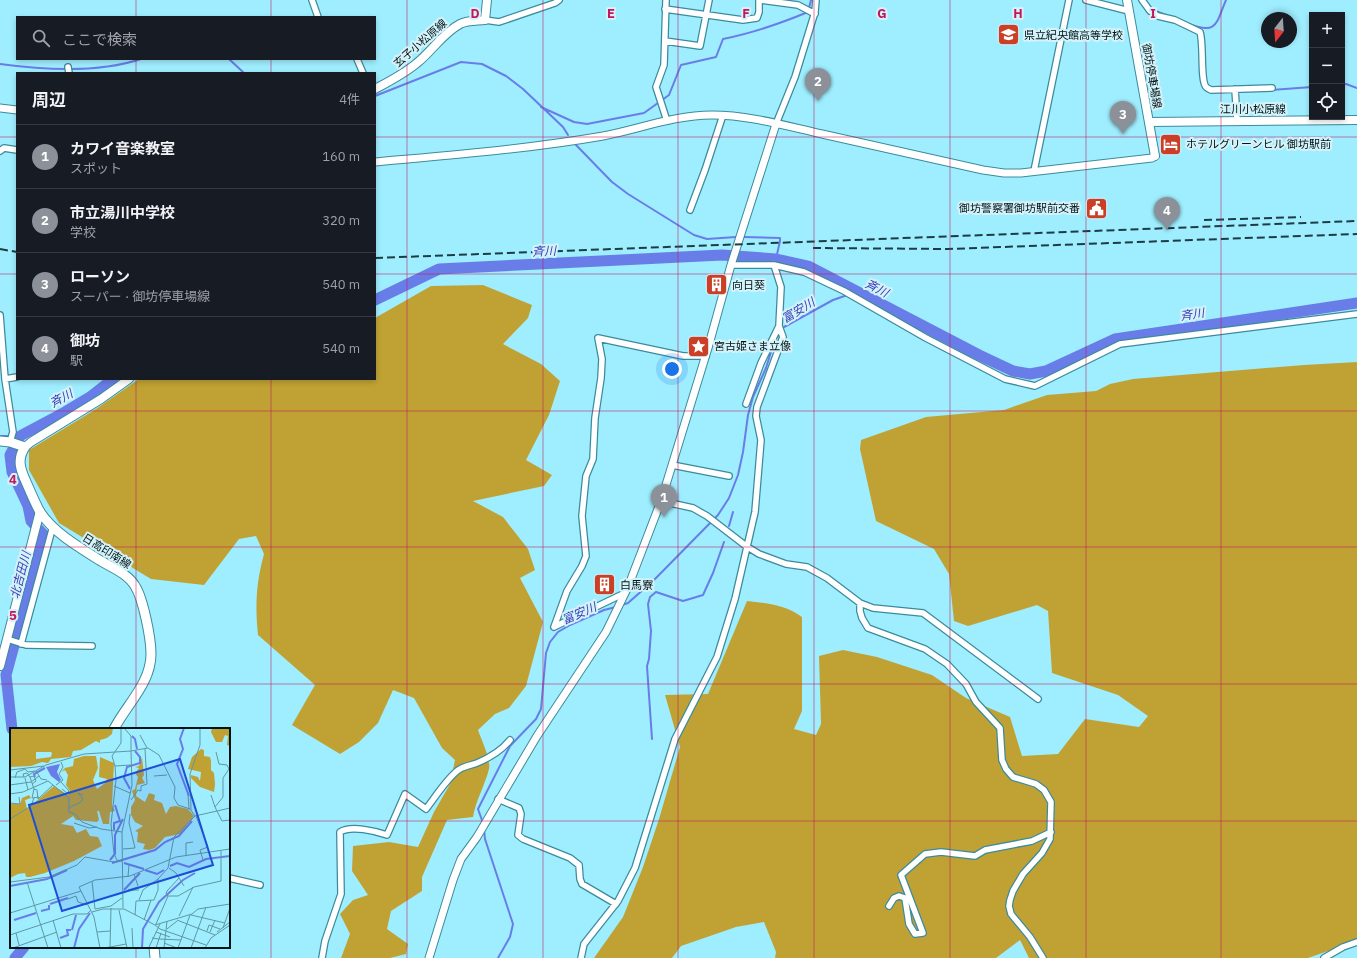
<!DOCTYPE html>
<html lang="ja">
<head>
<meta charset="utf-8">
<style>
	body { margin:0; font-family:"IBM Plex Sans","Noto Sans JP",sans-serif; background:#242831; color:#f1f3f6 }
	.controls { position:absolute; right:12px; top:12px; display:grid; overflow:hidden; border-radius:0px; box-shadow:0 2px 6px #0003 }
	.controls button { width:36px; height:36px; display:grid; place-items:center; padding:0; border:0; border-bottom:1px solid #363941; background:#171b24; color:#f1f3f6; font:20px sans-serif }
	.compass { position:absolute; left:1261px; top:12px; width:36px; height:36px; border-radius:50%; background:#171b24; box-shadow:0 2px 6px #0003; rotate:197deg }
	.you { position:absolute; left:672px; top:369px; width:14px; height:14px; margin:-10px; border:3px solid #fff; border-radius:50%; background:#1a73e8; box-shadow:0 0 0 6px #1a73e833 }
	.badge { display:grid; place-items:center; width:26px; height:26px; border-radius:50%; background:#8c9099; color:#fff; font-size:13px; font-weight:700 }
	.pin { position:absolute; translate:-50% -33px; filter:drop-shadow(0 1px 2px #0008) }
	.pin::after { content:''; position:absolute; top:21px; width:14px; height:12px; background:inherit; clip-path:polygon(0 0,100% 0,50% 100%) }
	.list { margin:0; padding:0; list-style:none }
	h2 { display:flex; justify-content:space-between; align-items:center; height:52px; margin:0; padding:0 16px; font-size:17px }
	h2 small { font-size:13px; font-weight:400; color:#9ea1a6 }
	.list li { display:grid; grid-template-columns:26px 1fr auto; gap:12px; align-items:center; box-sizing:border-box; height:64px; padding:0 16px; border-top:1px solid #363941 }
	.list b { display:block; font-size:15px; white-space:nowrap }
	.list p { margin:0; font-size:13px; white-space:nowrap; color:#9ea1a6 }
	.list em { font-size:13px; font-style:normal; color:#9ea1a6 }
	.icon { flex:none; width:22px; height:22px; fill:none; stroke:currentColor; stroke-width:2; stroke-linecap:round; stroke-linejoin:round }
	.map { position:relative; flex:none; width:1357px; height:958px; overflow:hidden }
	.search { position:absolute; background:#171b24; box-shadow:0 2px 6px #0003; left:16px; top:16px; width:360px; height:44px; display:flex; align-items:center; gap:10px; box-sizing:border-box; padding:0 14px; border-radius:0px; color:#9ea1a6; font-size:15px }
	.panel { position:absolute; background:#171b24; box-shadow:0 2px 6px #0003; left:16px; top:72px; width:360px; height:308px; border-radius:0px }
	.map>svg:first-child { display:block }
	.forest { fill:#c0a234 }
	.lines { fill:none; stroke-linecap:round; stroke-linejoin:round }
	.stream { stroke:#697de8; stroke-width:2 }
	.river { stroke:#697de8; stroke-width:11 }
	.minor-casing { stroke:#3c8b9b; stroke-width:8 }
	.tertiary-casing { stroke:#3c8b9b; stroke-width:9 }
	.secondary-casing { stroke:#3c8b9b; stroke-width:10 }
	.primary-casing { stroke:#3c8b9b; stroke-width:11 }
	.minor { stroke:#fff; stroke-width:5.5 }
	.tertiary { stroke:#fff; stroke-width:7 }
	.secondary { stroke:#fff; stroke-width:8 }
	.primary { stroke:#fff; stroke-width:9 }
	.rail { stroke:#1d3c43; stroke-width:2; stroke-dasharray:8 4; stroke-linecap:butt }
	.grid { fill:none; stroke:#c2185b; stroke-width:1; stroke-opacity:0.55 }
	.labels { text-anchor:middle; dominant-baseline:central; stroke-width:4; stroke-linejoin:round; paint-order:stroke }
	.poi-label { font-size:11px; fill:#00151a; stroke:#d5f2f9; text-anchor:start }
	.street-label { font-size:11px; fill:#00151a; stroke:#d5f2f9 }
	.water-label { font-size:12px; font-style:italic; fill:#363eba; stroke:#d5f2f9 }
	.inset-river { fill:none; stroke:#697de8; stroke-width:2 }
	.inset-road { fill:none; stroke:#5f97a3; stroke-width:1 }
	.view { fill:#1d4ed8; fill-opacity:0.15; stroke:#1d4ed8; stroke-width:2 }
	.inset-edge { fill:none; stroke:#00151a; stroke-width:2 }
	.grid-label { font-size:13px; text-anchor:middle; font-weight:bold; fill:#c2185b; stroke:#d5f2f9; stroke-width:4; stroke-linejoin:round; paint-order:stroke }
</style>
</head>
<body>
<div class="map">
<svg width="1357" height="958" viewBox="0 0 1357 958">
	<rect width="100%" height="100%" fill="#9feeff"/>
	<path class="forest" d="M 483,285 L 532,305 L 528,318 L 503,344 L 541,364 L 560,381 L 549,415 L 526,460 L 552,475 L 544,486 L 473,501 L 503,517 L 528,549 L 535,570 L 520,578 L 543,622 L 526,686 L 509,708 L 495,714 L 478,730 C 481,739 491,759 489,769 C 485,785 476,800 473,817 L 447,820 L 422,877 L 422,891 L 391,911 L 387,929 L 408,944 L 406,954 L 390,958 L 341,958 L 350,934 L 340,914 L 353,900 L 368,895 L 352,871 L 353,846 L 389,842 L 418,847 L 434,812 L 450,784 L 455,760 L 442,748 L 414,698 L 393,690 L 378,723 L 359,742 L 340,754 L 292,725 L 315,685 L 258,635 C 255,606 256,583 264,554 L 256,536 L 239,539 L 204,585 L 151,579 L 59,523 L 29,470 L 29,450 L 96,409 L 139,379 L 375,379 L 375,318 L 431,286 Z
		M 1357,362 L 1357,941 L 1308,958 L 1029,958 L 1020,940 L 996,958 L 775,958 L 776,952 L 764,922 L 736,927 L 681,946 L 672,958 L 594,958 L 623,917 L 643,867 L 659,819 L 680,747 L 665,695 L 708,694 L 747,601 C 767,603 786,605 802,617 L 802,711 L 794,729 L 816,735 L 821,724 L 819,656 L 843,650 L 877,657 L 932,675 L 966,698 L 1010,717 L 1022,756 L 1058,754 L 1085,719 L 1139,727 L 1148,716 L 1118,695 L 1052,673 L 1048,611 L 1037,605 L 968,626 L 954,621 L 949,574 L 934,549 L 876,521 L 860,449 L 861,440 L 926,417 L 1004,410 L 1047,395 L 1096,391 L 1110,384 L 1133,379 L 1304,365 Z"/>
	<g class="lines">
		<path class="stream" d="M 1153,10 L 1166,15
			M 1189,24 C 1218,35 1216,23 1226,0
			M 229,59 L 244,73
			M 0,64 C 44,70 99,73 141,59
			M 1342,84 L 1346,84 L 1357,88
			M 1271,90 L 1312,87
			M 375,96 L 461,62 L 482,64 L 506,76 L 523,89 L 563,127 L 568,135
			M 541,107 L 574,122 L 587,124 L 644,113 L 669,95 L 681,65 L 716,57 L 723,39 C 753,33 779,24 808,12 L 811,0
			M 576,145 L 612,182 L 628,194 L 694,235 L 707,239 L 736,237
			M 744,237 L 780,238 L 780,241 L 776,259
			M 776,338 L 784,327 L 833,300 L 856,292
			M 0,436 L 20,436
			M 729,526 L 733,512
			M 622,605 L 628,603 L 653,581 L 718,515 L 729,498 L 738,475 L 743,452 L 748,415 L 753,397 L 766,368 L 774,342
			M 652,739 L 647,666 L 649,659 L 651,631 L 648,604 L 650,597 L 656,592 L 683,601 L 703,595 L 713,573 L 724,542
			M 483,823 L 478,809 L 510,746 L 536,719 L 541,709 L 546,653 L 550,642 L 558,632 L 570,625 L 604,610 L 616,607
			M 484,829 L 485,839 L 513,924 L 510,937 L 498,958"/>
		<path class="river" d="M 375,300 L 439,269 L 722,255 L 776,259 L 808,266 L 979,355 L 1013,371 L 1030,374 L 1046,371 L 1115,339 L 1357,303
			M 12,729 L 6,675 L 44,535 L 31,521 L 28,506 L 12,472 L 10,455 L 20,436 L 65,412 L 90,397 L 113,379
			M 15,958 L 24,947"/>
		<defs>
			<path id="minor" d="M 312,0 L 318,17
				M 666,0 L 664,65 L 656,87 L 667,121
				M 760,0 L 798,5 L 815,14
				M 1086,0 L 1129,11
				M 1142,0 L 1150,11 L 1158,16 L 1175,20 L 1200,32 C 1204,44 1200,80 1206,87 C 1207,88 1209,89 1211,90 L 1272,88
				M 665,9 L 743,20 L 757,18 L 759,12 L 759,0
				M 485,20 L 499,22 L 555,3 L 559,0
				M 665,41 L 700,46 L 709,0
				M 357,59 L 363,73
				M 68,67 L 69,73
				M 1235,89 L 1237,120
				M 776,124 L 795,77 L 815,12 L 816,0
				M 0,151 L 4,148 L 17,150
				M 1034,171 L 1069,0
				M 690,210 L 705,170 L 723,115
				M 731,265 L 774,265 L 804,272 L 844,291 L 926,338 L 1005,379 L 1035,386 L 1120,344 L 1357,314
				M 0,315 L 5,379 L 13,432 L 10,442
				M 5,379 L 17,377
				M 746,404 L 761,363 L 779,326 L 781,287 L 774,265
				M 672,465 L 729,476
				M 661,501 L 693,508 L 707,516 L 746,546 L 759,554 L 786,564 L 807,567 L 827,578 L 860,603 L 873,608 L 923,613 L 1038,699
				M 860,603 L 860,611 L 862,618 L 868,628 L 925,649 L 947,664 L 966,684 L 976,702 L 1000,728 L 1002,760 L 1006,769 L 1013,777 L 1036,784 L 1044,790 L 1051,802 L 1050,839 L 1042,853 L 1023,874 L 1013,891 L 1010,900 L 1009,906 L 1011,914 L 1030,937 L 1043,958
				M 554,627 L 567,591 L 582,566 L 586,556 L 582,516 L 586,476 L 593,459 L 595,418 L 601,378 L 602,359 L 598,338 L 683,356 L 706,356
				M 554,627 L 625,593
				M 7,639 L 26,645 L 92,646
				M 21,644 L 53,526
				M 498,799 L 519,808 L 521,814 L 518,835 L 523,839 L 570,858 L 579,865 L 580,879 L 582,884 L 616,904
				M 229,878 L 260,885
				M 889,906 L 894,898 L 899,896 L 905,898 L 909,924 L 915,934 L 923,933 L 901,875 L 925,854 L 941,852 L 975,856 L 985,850 L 1032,841 L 1051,832
				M 322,958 L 325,941 L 341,894 L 340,832 C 351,825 375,831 387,835 L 405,794 L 426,809 C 434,799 449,775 460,769 C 465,766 472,765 477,763 C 489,758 502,750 510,740
				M 581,958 L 584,944 L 618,901 L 635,868 L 675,739 L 717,657 L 735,599 L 755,512 L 761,440 L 756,416 L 757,407 L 783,337 L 779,326
				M 1324,958 L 1343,947 L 1357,942"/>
			<path id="tertiary" d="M 0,108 L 17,110
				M 375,162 C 451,155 528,149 603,136 C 639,129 675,115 712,115 C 749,115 786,126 822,134 C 876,146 929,158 983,170 L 1004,173 L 1021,173 L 1152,158 L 1155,156
				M 429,958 L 453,880 L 461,859 L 477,837 L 537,736 L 606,632 L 628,587 L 661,501 L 708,348 L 731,265 L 776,124"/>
			<path id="secondary" d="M 1127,0 L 1155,156
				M 375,89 C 390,81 404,74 417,63 C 432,51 443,33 460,24 C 468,20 477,21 485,20 L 487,0
				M 1149,122 L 1357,120
				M 25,447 L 31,442 L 101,399 L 129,379
				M 0,666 L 40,511"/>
			<path id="primary" d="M 0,441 L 10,442 L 25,447 C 16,460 21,471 27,484 C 31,493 35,503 40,512 C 54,533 80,548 101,561 C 113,568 128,574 135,586 C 143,598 151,638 151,654 C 151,683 127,704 114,729
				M 154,947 L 155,958"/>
		</defs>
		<use href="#minor" class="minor-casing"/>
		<use href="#tertiary" class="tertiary-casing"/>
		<use href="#secondary" class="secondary-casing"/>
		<use href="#primary" class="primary-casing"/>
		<use href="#minor" class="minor"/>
		<use href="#tertiary" class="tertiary"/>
		<use href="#secondary" class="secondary"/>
		<use href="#primary" class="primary"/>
		<path class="rail" d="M 1204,220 L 1301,217
			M 813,248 L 948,249 L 1357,234
			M 0,249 L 17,252
			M 375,258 L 1357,221"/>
	</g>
	<path class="grid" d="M 136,0 L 136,17M 271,0 L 271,17M 407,0 L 407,958M 543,0 L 543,958M 678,0 L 678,958M 814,0 L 814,958M 950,0 L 950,958M 1086,0 L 1086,958M 1221,0 L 1221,958M 136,59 L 136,73M 271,59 L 271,73M 0,137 L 17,137M 375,137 L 1357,137M 0,274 L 17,274M 375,274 L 1357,274M 136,379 L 136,729M 271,379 L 271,958M 0,411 L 1357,411M 0,547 L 1357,547M 0,684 L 1357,684M 0,821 L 11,821M 229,821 L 1357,821M 136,947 L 136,958"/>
	<defs>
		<symbol id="school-square" viewBox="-11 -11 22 22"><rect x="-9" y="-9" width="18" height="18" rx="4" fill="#ca3f25" stroke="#d5f2f9"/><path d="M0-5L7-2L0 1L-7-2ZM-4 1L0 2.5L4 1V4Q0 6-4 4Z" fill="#fff"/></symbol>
		<symbol id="hotel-square" viewBox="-11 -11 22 22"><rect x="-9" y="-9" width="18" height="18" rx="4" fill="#ca3f25" stroke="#d5f2f9"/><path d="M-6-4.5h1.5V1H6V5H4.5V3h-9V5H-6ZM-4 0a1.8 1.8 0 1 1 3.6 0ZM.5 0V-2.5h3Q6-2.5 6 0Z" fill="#fff"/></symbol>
		<symbol id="civic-square" viewBox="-11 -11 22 22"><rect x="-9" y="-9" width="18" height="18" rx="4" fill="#ca3f25" stroke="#d5f2f9"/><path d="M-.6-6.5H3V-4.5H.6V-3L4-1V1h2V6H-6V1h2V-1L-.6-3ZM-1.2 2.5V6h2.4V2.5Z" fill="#fff"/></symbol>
		<symbol id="building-square" viewBox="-11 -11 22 22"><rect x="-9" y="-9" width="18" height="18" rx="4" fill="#ca3f25" stroke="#d5f2f9"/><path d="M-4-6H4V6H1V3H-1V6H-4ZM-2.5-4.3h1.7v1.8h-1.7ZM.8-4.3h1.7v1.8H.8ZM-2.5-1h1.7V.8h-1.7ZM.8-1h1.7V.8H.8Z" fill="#fff"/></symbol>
		<symbol id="sight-square" viewBox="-11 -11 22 22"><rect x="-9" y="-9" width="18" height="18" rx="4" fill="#ca3f25" stroke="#d5f2f9"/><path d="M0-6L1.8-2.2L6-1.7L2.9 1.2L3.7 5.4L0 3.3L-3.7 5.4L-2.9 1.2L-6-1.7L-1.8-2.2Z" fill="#fff"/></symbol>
	</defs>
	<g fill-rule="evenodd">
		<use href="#school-square" x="996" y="22" width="25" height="25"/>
		<use href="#hotel-square" x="1158" y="132" width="25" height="25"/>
		<use href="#civic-square" x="1084" y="196" width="25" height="25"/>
		<use href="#building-square" x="704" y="272" width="25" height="25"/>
		<use href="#sight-square" x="686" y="334" width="25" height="25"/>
		<use href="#building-square" x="592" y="572" width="25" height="25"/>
	</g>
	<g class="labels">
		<g class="poi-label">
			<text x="1024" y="35">県立紀央館高等学校</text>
			<text x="1186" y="144">ホテルグリーンヒル 御坊駅前</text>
			<text x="1080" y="208" text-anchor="end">御坊警察署御坊駅前交番</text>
			<text x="732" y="285">向日葵</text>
			<text x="714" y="346">宮古姫さま立像</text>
			<text x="620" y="585">白馬寮</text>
		</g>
		<g class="street-label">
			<text transform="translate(420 43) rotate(-41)">玄子小松原線</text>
			<text transform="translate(1152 76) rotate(80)">御坊停車場線</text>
			<text x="1253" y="109">江川小松原線</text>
			<text transform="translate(107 551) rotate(32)">日高印南線</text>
		</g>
		<g class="water-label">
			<text transform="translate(544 251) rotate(-3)">斉川</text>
			<text transform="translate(877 288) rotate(27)">斉川</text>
			<text transform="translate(798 310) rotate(-31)">富安川</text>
			<text transform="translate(1192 314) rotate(-8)">斉川</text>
			<text transform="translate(61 398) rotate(-29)">斉川</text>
			<text transform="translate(20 575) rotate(-75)">北吉田川</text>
			<text transform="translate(579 613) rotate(-23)">富安川</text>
		</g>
	</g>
	<g transform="translate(10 728)">
		<rect width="220" height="220" fill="#9feeff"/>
		<path d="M 0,0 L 103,0 L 102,6 L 97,10 L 90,12 L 90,15 L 86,13 L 71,22 L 63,23 L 61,29 L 41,31 L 38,35 L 32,34 L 21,38 L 0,39 ZM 26,24 L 41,24 L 42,25 L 41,29 L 26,31 ZM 202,0 L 220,0 L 220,18 L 217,17 L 218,8 L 215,7 L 212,14 L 206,14 L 201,4 ZM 191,21 L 194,22 L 194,28 L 200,29 L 201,33 L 201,42 L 204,45 L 205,56 L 204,64 L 190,59 L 181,50 L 181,47 L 188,49 L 190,53 L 191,44 L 178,41 L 182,29 ZM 74,28 L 86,28 L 88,40 L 83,52 L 87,61 L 95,55 L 97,51 L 89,49 L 90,29 L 104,35 L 102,77 L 105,83 L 100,84 L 99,96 L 93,96 L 89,83 L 87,83 L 89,92 L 87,94 L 66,92 L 63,88 L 51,96 L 63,98 L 67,105 L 76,101 L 80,108 L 88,109 L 92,118 L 64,133 L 35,145 L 20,149 L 16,149 L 15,145 L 8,146 L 0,150 L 0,76 L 10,76 L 12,70 L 19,67 L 21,70 L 15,72 L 17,81 L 44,58 L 58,67 L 60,63 L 56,57 L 58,47 L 55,42 L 51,44 L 55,40 L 63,38 L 64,31 ZM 132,29 L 134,47 L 132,50 L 135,55 L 127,57 L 126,68 L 135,74 L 139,65 L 145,67 L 144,72 L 152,75 L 156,86 L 160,79 L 166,78 L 178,81 L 184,88 L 170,106 L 155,109 L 145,120 L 139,122 L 133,121 L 135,116 L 127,114 L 128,104 L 125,103 L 133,98 L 125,94 L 121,87 L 121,79 L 125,72 L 122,63 L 125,61 L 128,49 L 125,45 L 129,40 L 125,39 L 129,38 Z" fill="#c0a234" fill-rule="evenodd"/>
		<path d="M 50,36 L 47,44 L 51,52 L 49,54 L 41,48 L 36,39 Z" fill="#697de8"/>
		<path class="inset-river" d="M 174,0 L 170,11 L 173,21 L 167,36 L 179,68M 122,8 L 125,11 L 127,21M 25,49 L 24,46 L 35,40M 120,61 L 114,50 L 117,39 L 130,35 L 130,29 L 125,23M 104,102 L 104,95 L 110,93 L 105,77M 100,132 L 105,126 L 105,107 L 113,91M 102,135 L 145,122 L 155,114 L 169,108 L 182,93M 114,135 L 134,141M 160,138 L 167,135 L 179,139 L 196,131 L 220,128M 135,142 L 147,146 L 154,142M 0,158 L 37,151 L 57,142M 114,162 L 130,145M 40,176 L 58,170M 31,183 L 39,181 L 39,177M 4,192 L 26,185M 62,202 L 66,187M 50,210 L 58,207 L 57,202 L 61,202M 64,220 L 69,201 L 80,185M 132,220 L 133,201 L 149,174 L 173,152 L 185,145"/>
		<path class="inset-road" d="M 114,0 L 121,8 L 121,23 L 138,20 L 149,27 L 165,59 L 164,70 L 168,77 L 180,81 L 185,88 L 207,83 L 212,93 L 220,92M 130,7 L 137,20M 206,24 L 209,36 L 217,37 L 219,41 L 213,50 L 213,69 L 205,79 L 207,83 L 220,80M 105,38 L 121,37M 0,42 L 34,38M 26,43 L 31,51 L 37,52M 144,48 L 157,47M 0,49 L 15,49 L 36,37 L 74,26 L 121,23 L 122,57 L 112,104 L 113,180M 14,49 L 13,46 L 17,45 L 20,49 L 24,48 L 26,53 L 22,56M 20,49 L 24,61 L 27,62 L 28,71 L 43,57M 5,50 L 7,44 L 15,41 L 18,44 L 25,43M 15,50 L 18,62M 51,54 L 59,63 L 57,65 L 52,61M 0,57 L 21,54 L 29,48M 46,57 L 53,52 L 49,46 L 53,39 L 51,34M 104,58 L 120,65M 24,61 L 22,70 L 29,69M 0,66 L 13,64 L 38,53 L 59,70 L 59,84 L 65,86 L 72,94 L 91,101 L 112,104M 178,66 L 179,81M 201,67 L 205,79M 121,72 L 128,62 L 131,63 L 131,58 L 137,56 L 135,21M 0,75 L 10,76 L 9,69M 58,80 L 71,74 L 73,71 L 68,65 L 73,67M 181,82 L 180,46 L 190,17 L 190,0M 186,88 L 198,119 L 190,122 L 193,132M 0,91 L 21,78 L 24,70M 64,95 L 79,100 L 87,99M 113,121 L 125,120 L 119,95 L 120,86M 176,127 L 176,115 L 183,114M 108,134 L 104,126 L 101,96 L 106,52 L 105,38 L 102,28 L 111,15 L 111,0M 159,140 L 166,145 L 174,158M 124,146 L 128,158M 118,149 L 119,137M 82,153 L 85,181 L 101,178 L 112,170M 0,154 L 39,149 L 67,137 L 75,129 L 104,134 L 112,133M 17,154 L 38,220M 69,159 L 85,152 L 120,148 L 166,129 L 220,121M 69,159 L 84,189 L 90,220M 128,159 L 118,162 L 129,162M 158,168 L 168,168 L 184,159 L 211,153 L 211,123M 158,168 L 156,166 L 157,163 L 169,150M 58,171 L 66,168 L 68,174 L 77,177M 129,172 L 133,162 L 148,151M 109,182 L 117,220M 82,184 L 93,181 L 114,181 L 145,197 L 182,186 L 188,181 L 220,176M 0,185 L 71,163M 125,187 L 126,173 L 144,172 L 148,162 L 148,151 L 158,140 L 164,109 L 185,88M 181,187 L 215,195M 169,188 L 183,159M 43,192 L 51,220M 134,192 L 141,172M 167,192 L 205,207M 146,196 L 158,168M 145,197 L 150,201 L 196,217M 122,200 L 123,220M 213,200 L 220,180M 157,201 L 167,193M 197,203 L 199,197 L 210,201M 87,204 L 100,203M 146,204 L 160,209M 200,204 L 205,192M 207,204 L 220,194M 6,205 L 9,217M 0,207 L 63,186 L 77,186 L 81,182M 142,210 L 149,211 L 151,205M 154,215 L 167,220M 100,219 L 116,216M 139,219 L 150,196M 3,220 L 47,204M 94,220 L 100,219 L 101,180M 146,220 L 149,211 L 171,212M 154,220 L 157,193M 168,220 L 180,187M 181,220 L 196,179M 195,220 L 201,210 L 220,197"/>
		<path class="view" d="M 170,31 L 203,137 L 52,183 L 19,77 Z"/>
		<rect width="220" height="220" class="inset-edge"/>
	</g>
	<g class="grid-label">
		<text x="475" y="18">D</text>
		<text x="611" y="18">E</text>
		<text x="746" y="18">F</text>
		<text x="882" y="18">G</text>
		<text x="1018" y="18">H</text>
		<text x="1153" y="18">I</text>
		<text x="13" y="484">4</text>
		<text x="13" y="620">5</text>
	</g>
</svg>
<div class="controls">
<button>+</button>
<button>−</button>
<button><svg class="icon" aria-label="locate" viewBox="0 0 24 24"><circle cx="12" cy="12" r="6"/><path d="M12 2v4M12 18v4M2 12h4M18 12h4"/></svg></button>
</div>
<svg class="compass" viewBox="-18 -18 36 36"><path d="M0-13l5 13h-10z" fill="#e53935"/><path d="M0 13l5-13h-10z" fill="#9ea1a6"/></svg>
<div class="you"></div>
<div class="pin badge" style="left:664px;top:517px">1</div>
<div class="pin badge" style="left:818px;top:101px">2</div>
<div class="pin badge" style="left:1123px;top:134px">3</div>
<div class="pin badge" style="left:1167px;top:230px">4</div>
<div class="search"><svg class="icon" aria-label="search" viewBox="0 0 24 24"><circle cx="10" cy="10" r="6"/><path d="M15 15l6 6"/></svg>ここで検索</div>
<section class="panel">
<h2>周辺<small>4件</small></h2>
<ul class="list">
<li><span class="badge">1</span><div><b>カワイ音楽教室</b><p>スポット</p></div><em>160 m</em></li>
<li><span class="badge">2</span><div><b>市立湯川中学校</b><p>学校</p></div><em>320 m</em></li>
<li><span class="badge">3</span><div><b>ローソン</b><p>スーパー · 御坊停車場線</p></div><em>540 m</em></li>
<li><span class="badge">4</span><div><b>御坊</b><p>駅</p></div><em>540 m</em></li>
</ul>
</section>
</div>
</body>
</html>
